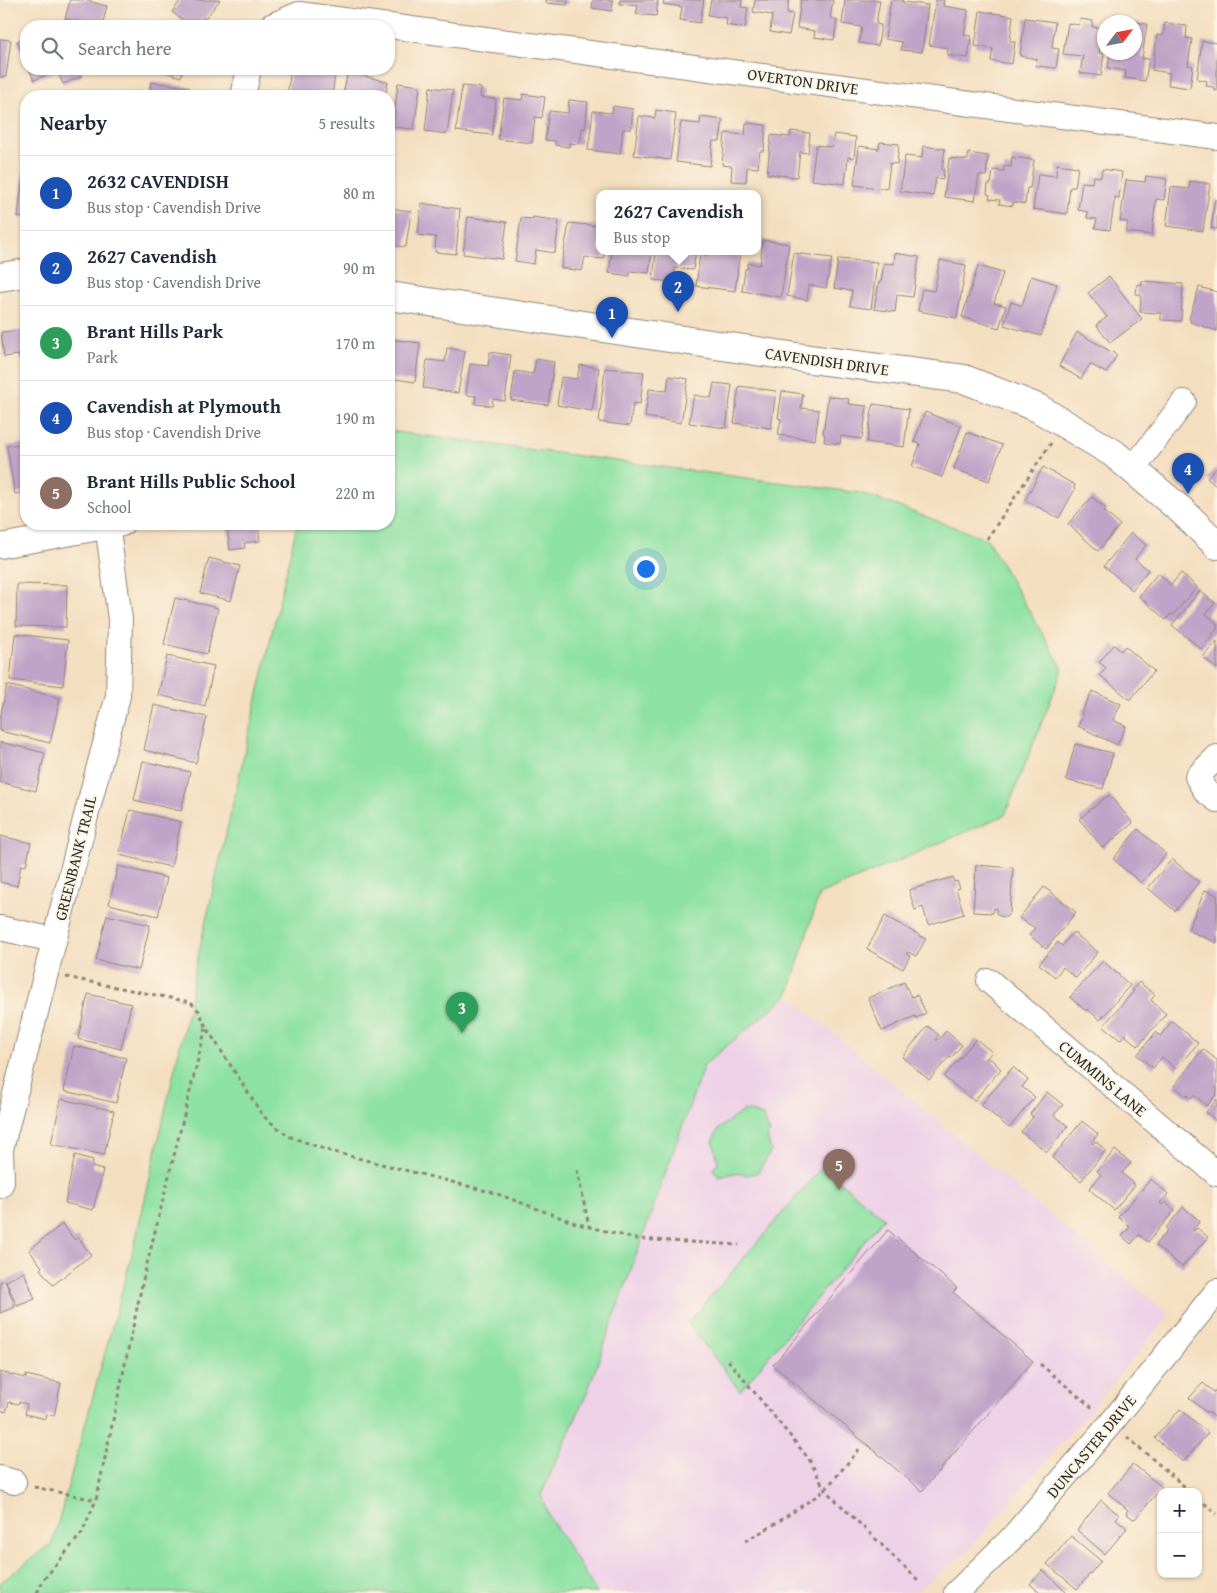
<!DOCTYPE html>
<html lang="en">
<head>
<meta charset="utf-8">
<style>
	body { margin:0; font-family:"Gentium Book Plus",serif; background:#f6f6f7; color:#1f2937 }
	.controls { position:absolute; right:15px; bottom:15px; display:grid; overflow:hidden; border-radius:10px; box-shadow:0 1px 4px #0004 }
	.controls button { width:45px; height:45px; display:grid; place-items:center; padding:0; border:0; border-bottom:1px solid #e0e1e3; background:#fff; color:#1f2937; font:25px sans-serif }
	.compass { position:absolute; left:1097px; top:15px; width:45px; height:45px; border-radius:50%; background:#fff; box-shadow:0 1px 4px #0004; rotate:58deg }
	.you { position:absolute; left:645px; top:568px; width:18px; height:18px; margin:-12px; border:4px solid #fff; border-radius:50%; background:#1a73e8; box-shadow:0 0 0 8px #1a73e833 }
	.badge { display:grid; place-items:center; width:32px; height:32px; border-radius:50%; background:#b45309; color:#fff; font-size:16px; font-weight:700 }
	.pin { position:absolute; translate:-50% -41px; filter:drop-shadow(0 1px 2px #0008) }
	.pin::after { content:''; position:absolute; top:26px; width:18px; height:15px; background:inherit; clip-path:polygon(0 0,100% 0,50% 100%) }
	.popup { position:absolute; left:596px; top:190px; width:165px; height:65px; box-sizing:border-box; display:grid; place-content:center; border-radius:10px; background:#fff; filter:drop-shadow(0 1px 4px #0005); font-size:16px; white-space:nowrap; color:#747a83 }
	.popup b { font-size:19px; color:#1f2937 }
	.popup::after { content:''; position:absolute; left:50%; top:100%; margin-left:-10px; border:10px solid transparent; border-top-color:#fff }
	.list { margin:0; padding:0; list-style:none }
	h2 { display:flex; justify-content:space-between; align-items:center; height:65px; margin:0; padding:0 20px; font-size:21px }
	h2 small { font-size:16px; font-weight:400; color:#747a83 }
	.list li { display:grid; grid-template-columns:32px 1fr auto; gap:15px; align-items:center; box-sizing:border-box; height:75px; padding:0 20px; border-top:1px solid #e0e1e3 }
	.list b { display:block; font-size:19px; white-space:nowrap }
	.list p { margin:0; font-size:16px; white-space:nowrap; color:#747a83 }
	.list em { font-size:16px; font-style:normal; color:#747a83 }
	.icon { flex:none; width:28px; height:28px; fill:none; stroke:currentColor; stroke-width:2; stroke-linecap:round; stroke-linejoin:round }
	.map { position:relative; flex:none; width:1217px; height:1593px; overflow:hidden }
	.search { position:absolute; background:#fff; box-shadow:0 1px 4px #0004; left:20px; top:20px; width:375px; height:55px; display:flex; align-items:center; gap:12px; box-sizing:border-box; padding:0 18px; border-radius:20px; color:#747a83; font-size:19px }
	.panel { position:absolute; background:#fff; box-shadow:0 1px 4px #0004; left:20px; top:90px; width:375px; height:440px; border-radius:20px }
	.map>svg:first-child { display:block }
	.built { fill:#eed0e7 }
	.green { fill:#8de1a3; stroke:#5c8667 }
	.building { fill:#c0a3c8 }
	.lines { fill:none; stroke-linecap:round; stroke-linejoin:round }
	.minor-casing { stroke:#908476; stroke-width:26 }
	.tertiary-casing { stroke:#908476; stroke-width:30 }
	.path { stroke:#908476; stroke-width:3; stroke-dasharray:4 4; stroke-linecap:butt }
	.minor { stroke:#fff; stroke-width:24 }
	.tertiary { stroke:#fff; stroke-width:28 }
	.labels { text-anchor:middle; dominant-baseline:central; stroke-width:4; stroke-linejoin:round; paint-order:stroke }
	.street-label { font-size:16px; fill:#2b2b2b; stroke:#fcf5e5 }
</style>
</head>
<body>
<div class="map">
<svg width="1217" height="1593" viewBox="0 0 1217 1593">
	<rect width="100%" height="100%" fill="#fcf5e5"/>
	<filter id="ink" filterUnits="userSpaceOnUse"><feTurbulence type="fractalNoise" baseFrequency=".02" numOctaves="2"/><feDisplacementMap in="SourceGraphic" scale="10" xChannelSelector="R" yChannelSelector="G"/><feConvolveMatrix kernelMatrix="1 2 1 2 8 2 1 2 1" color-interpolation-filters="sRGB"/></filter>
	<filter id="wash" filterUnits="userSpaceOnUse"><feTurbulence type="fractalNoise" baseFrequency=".0096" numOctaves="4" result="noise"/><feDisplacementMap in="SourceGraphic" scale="20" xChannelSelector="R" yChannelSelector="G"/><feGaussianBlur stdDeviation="1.12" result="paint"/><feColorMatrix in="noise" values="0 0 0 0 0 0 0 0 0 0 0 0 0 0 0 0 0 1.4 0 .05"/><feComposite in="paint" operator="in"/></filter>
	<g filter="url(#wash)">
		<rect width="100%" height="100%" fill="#f4dec0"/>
		<path class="built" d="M 788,995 L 1169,1315 L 1102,1396 L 965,1554 L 913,1593 L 597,1593 L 550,1518 L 541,1495 L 587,1393 L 704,1064 Z"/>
		<path class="green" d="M 389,431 L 861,493 L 987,539 L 1063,669 L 1005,815 L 819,895 L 788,995 L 704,1065 L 587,1393 L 541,1495 L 550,1518 L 597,1593 L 0,1593 L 0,1583 L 52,1543 L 63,1505 L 134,1247 L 190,1002 L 194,973 L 297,524 L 389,524 Z
			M 745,1110 L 763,1116 L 770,1133 L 767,1136 L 771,1151 L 758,1172 L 748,1175 L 734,1173 L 719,1177 L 713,1169 L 718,1162 L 713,1140 L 718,1130 L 727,1122 Z
			M 822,1167 L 884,1218 L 740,1391 L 688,1323 Z"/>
		<g id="blocks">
			<path class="building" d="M 70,0 L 91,0 L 91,2 L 107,6 L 102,26 L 65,19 Z
				M 181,0 L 220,0 L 205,19 L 203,17 L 196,26 L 190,26 L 172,12 Z
				M 546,0 L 568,0 L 567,5 L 546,3 Z
				M 593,0 L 613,0 L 612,11 L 592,8 Z
				M 620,0 L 658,0 L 656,16 L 636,14 L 638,6 L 620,4 Z
				M 664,0 L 704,0 L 700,23 L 680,20 L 682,7 L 663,4 Z
				M 711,0 L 742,0 L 741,7 L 748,8 L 745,28 L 726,25 L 727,18 L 708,15 Z
				M 755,0 L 789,0 L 787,13 L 793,14 L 789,35 L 770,32 L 772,15 L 753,12 Z
				M 801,0 L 833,0 L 830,18 L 837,20 L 834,40 L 814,37 L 815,31 L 797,28 Z
				M 845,0 L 880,0 L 876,24 L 881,25 L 878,46 L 859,43 L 862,27 L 842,24 Z
				M 891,0 L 903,0 L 902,2 L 928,5 L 922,52 L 901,50 L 902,42 L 885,39 Z
				M 936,0 L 944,0 L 943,6 L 968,10 L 964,35 L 971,36 L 968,58 L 947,55 L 948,48 L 929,45 Z
				M 980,11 L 1013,16 L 1010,41 L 1015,42 L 1012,64 L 991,61 L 993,49 L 975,46 Z
				M 1025,18 L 1055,22 L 1052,48 L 1059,49 L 1056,68 L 1036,66 L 1037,59 L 1020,56 Z
				M 1080,19 L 1093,21 L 1092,27 L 1103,28 L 1099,53 L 1104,54 L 1101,76 L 1080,73 L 1083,56 L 1063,54 L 1068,23 L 1079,25 Z
				M 1134,22 L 1147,24 L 1142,58 L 1149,59 L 1145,81 L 1125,78 L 1126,71 L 1108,68 L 1110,52 L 1134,52 Z
				M 1165,23 L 1187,26 L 1186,38 L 1192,39 L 1188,65 L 1193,66 L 1190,88 L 1168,85 L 1170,73 L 1152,70 L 1157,35 L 1163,36 Z
				M 26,38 L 26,62 L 17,41 Z
				M 0,39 L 11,40 L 6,77 L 0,77 Z
				M 1202,41 L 1217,43 L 1217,91 L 1213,90 L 1214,87 L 1206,86 L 1207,81 L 1197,79 Z
				M 29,69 L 55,69 L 56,71 L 34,80 Z
				M 57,69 L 79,69 L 82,76 L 63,84 Z
				M 155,69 L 183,69 L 181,77 Z
				M 291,69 L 336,69 L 332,96 L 287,96 Z
				M 348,72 L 388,82 L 385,96 L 339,96 L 340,93 L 343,94 Z
				M 151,82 L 189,87 L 187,96 L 149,96 Z
				M 398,83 L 420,86 L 414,129 L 393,127 Z
				M 462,86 L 481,88 L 480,97 L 496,99 L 492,135 L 456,131 Z
				M 430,87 L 453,90 L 447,134 L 425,131 Z
				M 523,94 L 545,97 L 542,118 L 535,117 L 532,143 L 498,139 L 504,98 L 522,100 Z
				M 569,100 L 588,102 L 585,129 L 582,128 L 580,144 L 569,143 L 569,147 L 555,145 L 555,141 L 545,140 L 549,111 L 568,113 Z
				M 613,106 L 633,109 L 631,129 L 623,129 L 620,154 L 588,150 L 593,111 L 612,113 Z
				M 656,110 L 676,113 L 670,160 L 634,155 L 639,116 L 655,118 Z
				M 701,117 L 723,120 L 720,141 L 713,141 L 710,166 L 676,162 L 681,122 L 700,124 Z
				M 746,123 L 766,125 L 764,151 L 760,151 L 758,168 L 747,167 L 746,182 L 731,181 L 732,166 L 722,165 L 725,133 L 745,135 Z
				M 791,131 L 810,133 L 808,153 L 800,152 L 797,177 L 767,174 L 771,135 L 790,137 Z
				M 834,134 L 856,137 L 854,158 L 848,157 L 845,184 L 811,180 L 816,145 L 832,147 Z
				M 880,142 L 899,144 L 897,164 L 890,163 L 887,189 L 854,185 L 859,146 L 879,149 Z
				M 923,146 L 945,149 L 942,170 L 944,170 L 943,179 L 936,178 L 933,196 L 900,191 L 905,156 L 922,158 Z
				M 968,153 L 988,156 L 986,176 L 979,175 L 975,201 L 944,197 L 949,158 L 968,160 Z
				M 1012,157 L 1034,160 L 1030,188 L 1027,188 L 1025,204 L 1014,202 L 1013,206 L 999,204 L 1000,200 L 989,199 L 990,195 L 987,194 L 988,184 L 991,184 L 993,170 L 1004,171 L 1004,166 L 1011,167 Z
				M 1057,164 L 1078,167 L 1075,187 L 1070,187 L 1067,214 L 1033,209 L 1038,174 L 1056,176 Z
				M 1102,169 L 1122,172 L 1119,198 L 1115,197 L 1110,230 L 1095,228 L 1097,219 L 1087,218 L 1088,212 L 1078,210 L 1082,182 L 1092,183 L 1093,176 L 1101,177 Z
				M 23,173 L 26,173 L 26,218 L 18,217 Z
				M 1146,176 L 1167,179 L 1164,200 L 1156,199 L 1152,235 L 1126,232 L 1128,222 L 1120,221 L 1126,180 L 1145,182 Z
				M 1190,181 L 1210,184 L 1203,231 L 1166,226 L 1171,187 L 1189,189 Z
				M 1215,199 L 1217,200 L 1217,229 L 1211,228 Z
				M 421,203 L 460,209 L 456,254 L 435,252 L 436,237 L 418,235 Z
				M 389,208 L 411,211 L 406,247 L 389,245 Z
				M 468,217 L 507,222 L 502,259 L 463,254 Z
				M 533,217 L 559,221 L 555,253 L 536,250 L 534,264 L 515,261 L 521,218 L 533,219 Z
				M 569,223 L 599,226 L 599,251 L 605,251 L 603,259 L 585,257 L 582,271 L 561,268 Z
				M 763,240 L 789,244 L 781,297 L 742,291 L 745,269 L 747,269 L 748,263 L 760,265 Z
				M 612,251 L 652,251 L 649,273 L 630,271 L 630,276 L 609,273 Z
				M 656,251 L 696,251 L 693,270 L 675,268 L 673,282 L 653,280 Z
				M 708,251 L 740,251 L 735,291 L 696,286 L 700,254 L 708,255 Z
				M 794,253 L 832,258 L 826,288 L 809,285 L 807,300 L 787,296 Z
				M 895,253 L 919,257 L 913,297 L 897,295 L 895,312 L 874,309 L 879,282 L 881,282 L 884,263 L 894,264 Z
				M 838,259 L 877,262 L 871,309 L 850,306 L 852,291 L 834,288 Z
				M 940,260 L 966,265 L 957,318 L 918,311 L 922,289 L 934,291 Z
				M 978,266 L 1003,273 L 994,303 L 1006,306 L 999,328 L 962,317 Z
				M 1031,276 L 1057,284 L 1041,336 L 1004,325 L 1011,302 L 1022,306 Z
				M 1109,276 L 1142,319 L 1110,343 L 1096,325 L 1107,317 L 1088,293 Z
				M 1142,281 L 1183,284 L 1181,321 L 1161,320 L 1161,313 L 1140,312 L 1141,295 L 1136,294 L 1137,284 L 1142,285 Z
				M 1199,287 L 1217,292 L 1217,331 L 1190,322 L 1191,320 L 1189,319 Z
				M 22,319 L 26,319 L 26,358 L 19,359 L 19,355 L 4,357 L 1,332 L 23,330 Z
				M 1077,332 L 1117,355 L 1106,373 L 1090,364 L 1081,379 L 1059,366 Z
				M 389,339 L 420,343 L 415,382 L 389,378 Z
				M 447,348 L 465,351 L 458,393 L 423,388 L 427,360 L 445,362 Z
				M 490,352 L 511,355 L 505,401 L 493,399 L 492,406 L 475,404 L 476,396 L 466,395 L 470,364 L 488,366 Z
				M 536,359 L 554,362 L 548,405 L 511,400 L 515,371 L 533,374 Z
				M 580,365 L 599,368 L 592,411 L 557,405 L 561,377 L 577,379 Z
				M 605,368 L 644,372 L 640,404 L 633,403 L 630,426 L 599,422 Z
				M 669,376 L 688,379 L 681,423 L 645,417 L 649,389 L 667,391 Z
				M 714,383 L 732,385 L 726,428 L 689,423 L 694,395 L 711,398 Z
				M 739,386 L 776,391 L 771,428 L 734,423 Z
				M 782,391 L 803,394 L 801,408 L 819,410 L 815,440 L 778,435 L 781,419 L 778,418 Z
				M 828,396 L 849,399 L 848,404 L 867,406 L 862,439 L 841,436 L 840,444 L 824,442 L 825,434 L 823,434 Z
				M 873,404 L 909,409 L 904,447 L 867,442 Z
				M 925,412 L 961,426 L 942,477 L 912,466 L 920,444 L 914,442 Z
				M 967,432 L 1002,445 L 989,481 L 954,469 Z
				M 26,443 L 26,492 L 15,494 L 7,446 Z
				M 1043,467 L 1075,485 L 1074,488 L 1075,489 L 1059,518 L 1025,500 Z
				M 1217,467 L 1217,487 L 1207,478 Z
				M 1092,497 L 1106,509 L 1104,511 L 1120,525 L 1098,551 L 1068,524 Z
				M 240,524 L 258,524 L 260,541 L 244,543 L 245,548 L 230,550 L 227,525 Z
				M 1131,533 L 1146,545 L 1135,559 L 1148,570 L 1132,590 L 1104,566 Z
				M 209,558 L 240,566 L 231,601 L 200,593 Z
				M 1158,573 L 1171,585 L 1181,573 L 1197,587 L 1173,615 L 1171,614 L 1166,620 L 1139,596 Z
				M 17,584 L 67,585 L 66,627 L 16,626 Z
				M 1200,591 L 1215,603 L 1206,614 L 1217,623 L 1217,629 L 1201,649 L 1172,625 Z
				M 175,598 L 218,608 L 207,654 L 164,644 Z
				M 15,634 L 68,640 L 63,686 L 10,680 Z
				M 1217,641 L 1217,669 L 1203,657 Z
				M 1114,645 L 1121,651 L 1125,646 L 1154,671 L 1130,700 L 1100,675 L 1106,668 L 1099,662 Z
				M 167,656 L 214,666 L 205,706 L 158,695 Z
				M 7,685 L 60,698 L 50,743 L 0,731 L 0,718 Z
				M 1092,691 L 1121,704 L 1113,720 L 1126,726 L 1117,745 L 1078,726 L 1083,715 L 1081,714 Z
				M 154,705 L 207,717 L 196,763 L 144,750 Z
				M 0,742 L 45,753 L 36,791 L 0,782 Z
				M 1075,744 L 1113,753 L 1103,789 L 1066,780 Z
				M 143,761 L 190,772 L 181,811 L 134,800 Z
				M 1109,795 L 1133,823 L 1103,848 L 1079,819 Z
				M 130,810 L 181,822 L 171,867 L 119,855 Z
				M 1138,829 L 1166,854 L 1141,883 L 1113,859 Z
				M 0,836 L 31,843 L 26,866 L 21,865 L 17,886 L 0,882 Z
				M 1172,859 L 1199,882 L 1175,911 L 1148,888 Z
				M 976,865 L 1013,868 L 1010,913 L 1006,917 L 999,916 L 996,913 L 996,908 L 994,908 L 993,913 L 973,912 Z
				M 118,866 L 167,878 L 158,916 L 109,904 Z
				M 953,877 L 954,882 L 957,881 L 960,888 L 956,889 L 964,914 L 928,925 L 923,907 L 915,910 L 909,890 Z
				M 1044,887 L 1076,912 L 1046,949 L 1029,935 L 1035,928 L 1019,918 Z
				M 1205,890 L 1217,895 L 1217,943 L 1188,930 Z
				M 107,915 L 150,925 L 139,970 L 96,960 Z
				M 885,916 L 926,939 L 916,956 L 908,952 L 906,954 L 910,956 L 903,969 L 867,949 Z
				M 1073,932 L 1098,952 L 1076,978 L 1063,967 L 1055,977 L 1039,964 L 1058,942 L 1062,946 Z
				M 1103,961 L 1130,985 L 1100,1020 L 1087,1009 L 1086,1011 L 1070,997 Z
				M 904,982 L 911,997 L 917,995 L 926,1013 L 916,1018 L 915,1016 L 882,1031 L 868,998 Z
				M 1139,982 L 1155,995 L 1151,1000 L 1166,1014 L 1138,1046 L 1126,1036 L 1126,1033 L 1120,1040 L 1103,1026 L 1134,991 L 1132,990 Z
				M 88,994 L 131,1004 L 121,1049 L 78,1039 Z
				M 1172,1021 L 1198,1043 L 1176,1069 L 1162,1057 L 1153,1068 L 1137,1055 L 1156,1032 L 1160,1036 Z
				M 928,1026 L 939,1035 L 936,1039 L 937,1041 L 946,1031 L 962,1045 L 951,1058 L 949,1057 L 929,1080 L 902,1057 Z
				M 976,1039 L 992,1052 L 986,1059 L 991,1059 L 1001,1069 L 974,1101 L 944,1077 Z
				M 74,1046 L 126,1058 L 116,1103 L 64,1091 Z
				M 1203,1049 L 1217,1060 L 1217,1093 L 1207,1106 L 1194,1095 L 1191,1098 L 1188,1095 L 1187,1097 L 1174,1086 Z
				M 1013,1067 L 1028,1080 L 1022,1087 L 1035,1097 L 1009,1128 L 981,1105 Z
				M 1047,1092 L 1063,1105 L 1054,1115 L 1068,1126 L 1047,1152 L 1021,1132 L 1033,1117 L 1030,1114 Z
				M 61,1099 L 114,1111 L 104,1155 L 51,1144 Z
				M 1217,1099 L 1217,1122 L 1206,1112 Z
				M 1082,1121 L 1098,1134 L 1091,1143 L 1093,1144 L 1095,1141 L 1106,1150 L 1081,1181 L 1052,1158 Z
				M 1115,1150 L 1131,1163 L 1122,1173 L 1135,1185 L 1114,1210 L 1089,1189 L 1101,1175 L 1097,1171 Z
				M 75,1155 L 93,1160 L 92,1167 L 103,1170 L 93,1210 L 65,1203 Z
				M 1151,1179 L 1168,1194 L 1160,1203 L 1162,1205 L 1165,1202 L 1175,1210 L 1148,1242 L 1139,1235 L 1131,1244 L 1122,1236 L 1130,1227 L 1118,1217 Z
				M 1183,1207 L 1200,1221 L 1193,1230 L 1194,1231 L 1197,1228 L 1208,1237 L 1182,1267 L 1155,1245 L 1168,1230 L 1166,1228 Z
				M 62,1224 L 75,1240 L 78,1237 L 91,1255 L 53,1285 L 40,1269 L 42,1267 L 29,1250 Z
				M 888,1230 L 957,1288 L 953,1292 L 1033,1361 L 922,1491 L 773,1365 Z
				M 24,1272 L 35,1299 L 17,1306 L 6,1281 Z
				M 5,1280 L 15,1307 L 0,1313 L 0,1282 Z
				M 0,1372 L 26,1378 L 26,1375 L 61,1383 L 54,1416 L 47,1414 L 46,1419 L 25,1414 L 27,1404 L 19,1402 L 18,1404 L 9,1402 L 6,1412 L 0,1410 Z
				M 1203,1383 L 1214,1392 L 1217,1388 L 1217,1419 L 1207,1411 L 1206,1412 L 1189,1398 Z
				M 1180,1409 L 1208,1433 L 1183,1462 L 1155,1438 Z
				M 1133,1464 L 1162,1487 L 1136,1518 L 1133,1519 L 1126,1513 L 1128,1510 L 1108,1493 Z
				M 1101,1500 L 1119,1515 L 1116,1519 L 1127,1528 L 1105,1554 L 1077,1530 Z
				M 1071,1536 L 1101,1561 L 1077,1589 L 1047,1564 Z
				M 1043,1570 L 1067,1593 L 1040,1593 L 1030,1584 Z"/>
		</g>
	</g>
	<g filter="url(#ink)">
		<use href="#blocks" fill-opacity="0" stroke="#908476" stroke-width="1"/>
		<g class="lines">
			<defs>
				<path id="minor" d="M 271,26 L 299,14 L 388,26
					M 389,26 L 1217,137
					M 243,96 L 249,69
					M 1133,469 L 1184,402
					M 0,546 L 122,524
					M 1217,757 L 1197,777 L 1206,792 L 1217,800
					M 0,928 L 54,940
					M 989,981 L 1217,1174
					M 0,1186 L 2,1182 L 1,1149 L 96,777 L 118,696 L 120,619 L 107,524
					M 0,1478 L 14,1482
					M 956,1593 L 1011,1539 L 1111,1423 L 1217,1291"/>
				<path id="tertiary" d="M 0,277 L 26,273
					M 389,296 L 810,359 L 964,379 L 1038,408 L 1113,453 L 1182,511 L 1217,545"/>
			</defs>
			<use href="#minor" class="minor-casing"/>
			<use href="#tertiary" class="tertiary-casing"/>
			<path class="path" d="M 987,539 L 1051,443
				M 66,977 L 190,1002 L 199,1011 L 206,1027
				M 577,1170 L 589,1226
				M 728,1360 L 809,1459 L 825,1490 L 920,1582
				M 1040,1364 L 1095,1410
				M 1127,1437 L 1191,1492
				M 34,1487 L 96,1500
				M 1198,1498 L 1217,1514
				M 745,1541 L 772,1526 L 825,1490 L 861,1447
				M 37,1593 L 44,1579 L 82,1533 L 96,1500 L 143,1280 L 206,1027 L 263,1116 L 288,1136 L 330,1151 L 495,1193 L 578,1224 L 637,1239 L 739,1245"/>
			<use href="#minor" class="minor"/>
			<use href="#tertiary" class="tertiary"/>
		</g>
	</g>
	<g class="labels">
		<g class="street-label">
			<text transform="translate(803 81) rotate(8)">OVERTON DRIVE</text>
			<text transform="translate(827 361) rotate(8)">CAVENDISH DRIVE</text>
			<text transform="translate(75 858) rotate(-76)">GREENBANK TRAIL</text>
			<text transform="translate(1103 1078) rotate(40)">CUMMINS LANE</text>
			<text transform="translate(1091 1446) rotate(-50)">DUNCASTER DRIVE</text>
		</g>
	</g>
</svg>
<div class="controls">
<button>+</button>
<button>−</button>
</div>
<svg class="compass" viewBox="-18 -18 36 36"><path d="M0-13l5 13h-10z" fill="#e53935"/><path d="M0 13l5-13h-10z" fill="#747a83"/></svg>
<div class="you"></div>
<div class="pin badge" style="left:612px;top:338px;background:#1a4fb4">1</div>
<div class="pin badge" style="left:678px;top:312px;background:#1a4fb4">2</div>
<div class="popup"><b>2627 Cavendish</b>Bus stop</div>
<div class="pin badge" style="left:462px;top:1033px;background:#2e9e5b">3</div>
<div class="pin badge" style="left:1188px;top:494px;background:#1a4fb4">4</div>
<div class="pin badge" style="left:839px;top:1190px;background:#8d6e63">5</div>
<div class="search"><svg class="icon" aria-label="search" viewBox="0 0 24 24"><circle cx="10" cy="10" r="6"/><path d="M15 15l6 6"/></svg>Search here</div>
<section class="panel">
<h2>Nearby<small>5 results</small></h2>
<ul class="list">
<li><span class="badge" style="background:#1a4fb4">1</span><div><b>2632 CAVENDISH</b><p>Bus stop · Cavendish Drive</p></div><em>80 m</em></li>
<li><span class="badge" style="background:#1a4fb4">2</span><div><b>2627 Cavendish</b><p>Bus stop · Cavendish Drive</p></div><em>90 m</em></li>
<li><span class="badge" style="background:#2e9e5b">3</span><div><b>Brant Hills Park</b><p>Park</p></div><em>170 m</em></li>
<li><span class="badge" style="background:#1a4fb4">4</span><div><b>Cavendish at Plymouth</b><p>Bus stop · Cavendish Drive</p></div><em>190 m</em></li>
<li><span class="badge" style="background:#8d6e63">5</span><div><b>Brant Hills Public School</b><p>School</p></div><em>220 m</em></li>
</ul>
</section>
</div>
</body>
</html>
